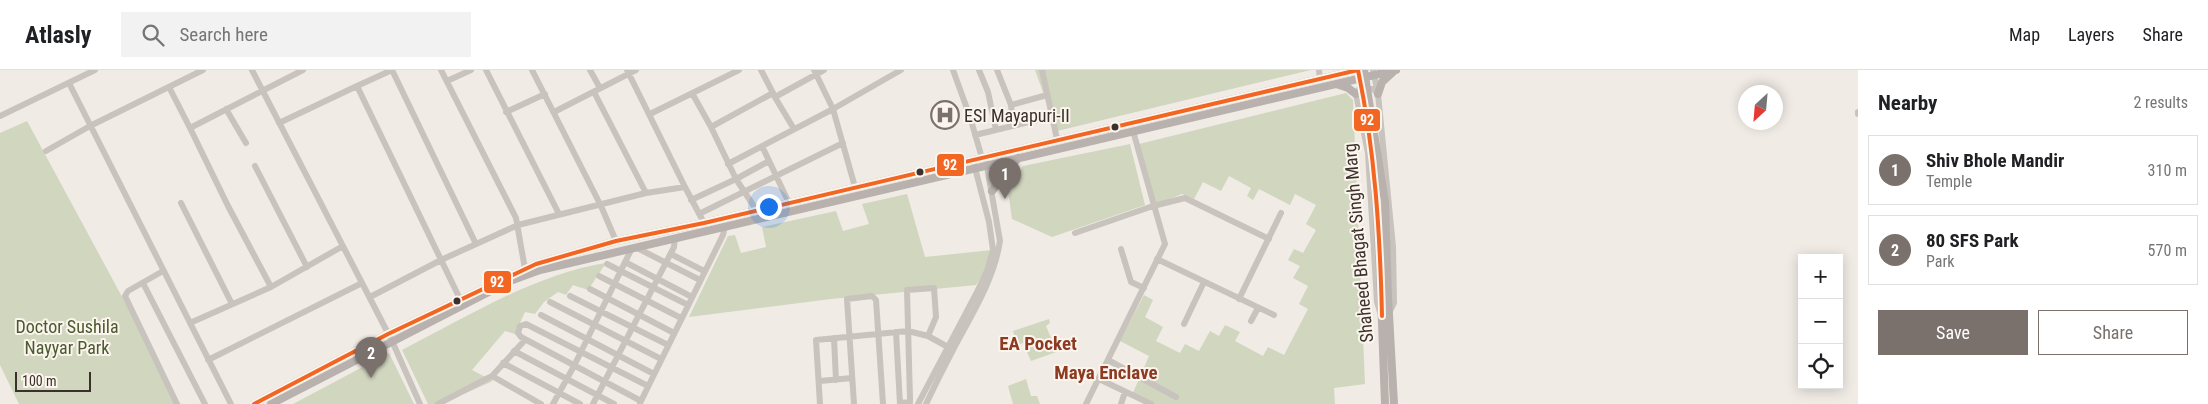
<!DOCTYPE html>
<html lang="en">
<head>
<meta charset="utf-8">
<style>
	body { margin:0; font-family:"Roboto Condensed",sans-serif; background:#f2f2f2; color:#202124 }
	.controls { position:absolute; right:15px; bottom:15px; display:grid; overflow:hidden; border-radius:0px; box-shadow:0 2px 12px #0003 }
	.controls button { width:45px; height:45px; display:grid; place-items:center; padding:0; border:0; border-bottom:1px solid #e0e0e0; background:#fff; color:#202124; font:25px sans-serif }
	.compass { position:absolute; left:1738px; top:15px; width:45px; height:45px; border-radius:50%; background:#fff; box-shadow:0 2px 12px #0003; rotate:206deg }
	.scale { position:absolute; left:15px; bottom:12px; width:76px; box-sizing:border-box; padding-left:5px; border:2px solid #3b302b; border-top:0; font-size:14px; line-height:18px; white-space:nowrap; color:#3b302b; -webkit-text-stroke:4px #fbf5ee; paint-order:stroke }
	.you { position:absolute; left:768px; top:136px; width:18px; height:18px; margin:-12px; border:4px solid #fff; border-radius:50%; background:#1a73e8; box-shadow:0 0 0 8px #1a73e833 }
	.badge { display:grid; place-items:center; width:32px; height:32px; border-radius:50%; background:#7a716c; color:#fff; font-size:16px; font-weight:700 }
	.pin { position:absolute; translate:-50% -41px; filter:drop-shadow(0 1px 2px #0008) }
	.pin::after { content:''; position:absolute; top:26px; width:18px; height:15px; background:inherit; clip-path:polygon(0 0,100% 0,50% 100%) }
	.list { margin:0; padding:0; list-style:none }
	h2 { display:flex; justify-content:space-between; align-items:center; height:65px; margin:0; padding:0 20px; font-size:21px }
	h2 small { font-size:16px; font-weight:400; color:#757577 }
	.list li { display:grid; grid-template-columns:32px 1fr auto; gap:15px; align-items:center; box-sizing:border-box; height:70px; margin:0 10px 10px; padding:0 10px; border:1px solid #e0e0e0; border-radius:0px }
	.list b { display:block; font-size:19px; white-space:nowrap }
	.list p { margin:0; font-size:16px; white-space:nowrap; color:#757577 }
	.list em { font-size:16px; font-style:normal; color:#757577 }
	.actions { display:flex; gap:10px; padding:15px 20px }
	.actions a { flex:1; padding:11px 0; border:1px solid #7a716c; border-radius:0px; text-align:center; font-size:18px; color:#7a716c }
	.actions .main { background:#7a716c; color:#fff }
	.icon { flex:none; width:28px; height:28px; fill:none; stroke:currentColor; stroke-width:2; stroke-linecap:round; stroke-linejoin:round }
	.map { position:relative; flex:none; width:1858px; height:334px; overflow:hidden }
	header { display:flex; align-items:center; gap:30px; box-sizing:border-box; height:70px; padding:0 25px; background:#fff; border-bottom:1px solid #e0e0e0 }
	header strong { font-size:24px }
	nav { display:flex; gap:28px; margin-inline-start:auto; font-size:18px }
	.search { width:350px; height:45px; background:#f2f2f2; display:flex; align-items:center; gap:12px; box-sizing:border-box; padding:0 18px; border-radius:0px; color:#757577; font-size:19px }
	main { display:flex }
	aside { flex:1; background:#fff }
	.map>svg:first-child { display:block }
	.green { fill:#d1d6bf }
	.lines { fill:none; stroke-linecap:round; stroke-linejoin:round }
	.minor { stroke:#c9c3be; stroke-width:6 }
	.major { stroke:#b8b1ad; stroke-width:8 }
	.major-bridge { stroke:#b8b1ad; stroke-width:8 }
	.bus-1-casing { stroke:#fbf5ee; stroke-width:8 }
	.bus-1 { stroke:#f26522; stroke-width:4 }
	.bus-dot { fill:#3b302b; stroke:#fbf5ee; stroke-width:2 }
	.labels { text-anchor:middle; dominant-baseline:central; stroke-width:4; stroke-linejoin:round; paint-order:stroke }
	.poi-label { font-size:18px; fill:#3b302b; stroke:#fbf5ee; text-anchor:start }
	.street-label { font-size:18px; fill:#3b302b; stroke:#fbf5ee }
	.park-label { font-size:18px; fill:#4a5a2e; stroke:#fbf5ee }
	.neighbourhood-label { font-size:19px; font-weight:bold; fill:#8c3b22; stroke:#fbf5ee }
	.line-badge { stroke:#fbf5ee; stroke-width:2 }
	.badge-label { font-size:14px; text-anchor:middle; font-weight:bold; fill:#fff }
</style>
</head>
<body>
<header>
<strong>Atlasly</strong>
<div class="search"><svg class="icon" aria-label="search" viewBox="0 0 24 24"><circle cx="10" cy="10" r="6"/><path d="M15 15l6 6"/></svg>Search here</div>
<nav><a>Map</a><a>Layers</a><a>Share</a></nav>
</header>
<main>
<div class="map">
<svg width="1858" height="334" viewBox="0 0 1858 334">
	<rect width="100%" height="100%" fill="#f0ebe5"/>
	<path class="green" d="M 1035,0 L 1311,0 L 1057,61 Z
		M 1346,23 L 1353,30 L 1365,314 L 1334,318 L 1335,334 L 1150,334 L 1132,325 L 1149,286 L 1120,271 L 1144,225 L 1153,230 L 1145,247 L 1163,257 L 1156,271 L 1180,283 L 1185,274 L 1199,281 L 1210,261 L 1219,266 L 1225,255 L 1240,262 L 1235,271 L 1263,286 L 1268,277 L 1284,285 L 1308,239 L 1299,234 L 1308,216 L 1293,208 L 1300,196 L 1288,190 L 1294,179 L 1303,183 L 1316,160 L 1306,154 L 1316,135 L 1295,124 L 1290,135 L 1259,119 L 1253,130 L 1247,126 L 1251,118 L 1229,106 L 1221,121 L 1203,112 L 1194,129 L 1182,124 L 1155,135 L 1139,74 Z
		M 27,51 L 180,334 L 19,334 L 0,295 L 0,63 Z
		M 1130,74 L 1145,135 L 1052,167 L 1012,149 L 1008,121 L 1023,96 Z
		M 907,124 L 925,187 L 992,180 L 991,192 L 976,215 L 831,229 L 689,247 L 728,166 L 735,165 L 741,183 L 766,177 L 762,157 L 836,141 L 843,161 L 869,154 L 862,134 Z
		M 606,193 L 588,220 L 573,215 L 566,225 L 558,222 L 544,232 L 535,244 L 525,242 L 515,264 L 505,261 L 472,300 L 493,311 L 441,334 L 428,334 L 402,280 C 467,247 535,204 606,193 Z
		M 1049,249 L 1050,253 L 1046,256 L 1054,275 L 1057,275 L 1059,281 L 1031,291 L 1023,273 L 1017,275 L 1013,261 Z
		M 389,283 L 414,334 L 293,334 Z
		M 1026,309 L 1031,326 L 1037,326 L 1040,334 L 1013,334 L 1008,316 Z"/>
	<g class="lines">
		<path class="minor" d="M 252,0 L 392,271 L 420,334
			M 303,0 L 190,58 L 228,136 L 271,217 L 343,176
			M 392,0 L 357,16 L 460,229
			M 392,0 L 476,174
			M 441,0 L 516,148 L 525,199
			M 486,0 L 559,144
			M 532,0 L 601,136 L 616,171
			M 590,0 L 600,18
			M 814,0 L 833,39 L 855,117
			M 953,0 L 970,47 L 982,88
			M 979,0 L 988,22 L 996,60
			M 997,0 L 1011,35 L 1013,55
			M 1042,0 L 1057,69
			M 1319,0 L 1320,9
			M 1373,0 L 1378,24 L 1393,177 L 1394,233 L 1389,243
			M 447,11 L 471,0
			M 69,13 L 231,334
			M 169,17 L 190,58
			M 594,22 L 646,123
			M 692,23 L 711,57
			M 773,24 L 794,59
			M 1378,24 L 1373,19 L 1359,19 L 1356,24 L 1368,83 L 1377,232 L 1380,242
			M 775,27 L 824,0
			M 1011,35 L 1047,25
			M 226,39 L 246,73
			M 506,42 L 545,24
			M 554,42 L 636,0
			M 1858,42 L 1858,44
			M 650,44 L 739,0
			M 0,46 L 95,0
			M 279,53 L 357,16
			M 975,65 L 1041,49
			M 762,76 L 789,133
			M 46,81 L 90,56 L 203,0
			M 728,94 L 833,39 L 901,0
			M 255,96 L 307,197
			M 685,117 L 704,153
			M 691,130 L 736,109 L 711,57 L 773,23 L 761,0
			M 181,133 L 232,234
			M 757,141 L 736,109 L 769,91
			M 699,144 L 843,73
			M 1075,163 L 1153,136 L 1185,128 L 1269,169
			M 635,177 L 700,210
			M 1121,179 L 1131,212 L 1144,218
			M 671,184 L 704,201
			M 1157,189 L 1274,245
			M 625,192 L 692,227
			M 607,194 L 688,235
			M 163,201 L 128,221 L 125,226 L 177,334
			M 599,206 L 681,248
			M 143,213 L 205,334
			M 590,219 L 674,263
			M 570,226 L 668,275
			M 370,227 L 441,190 L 518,155 L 646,123 L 685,117 L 627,0
			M 1239,229 L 1281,143
			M 550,232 L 661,289
			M 541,245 L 654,304
			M 1251,251 L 1258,238
			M 190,253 L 271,217
			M 1184,254 L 1204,212
			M 896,262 L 900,334
			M 834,268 L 836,310
			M 525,270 L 492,306 L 541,334
			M 514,281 L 614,334
			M 208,290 L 362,213
			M 1108,290 L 1176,327
			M 503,293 L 580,334
			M 1099,309 L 1151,334
			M 820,311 L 852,308
			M 641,331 L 521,267 L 518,263 L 520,256 L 526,254 L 648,316
			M 640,333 L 723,165 L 725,156
			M 900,333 L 910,332 L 910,329 L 907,220 L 934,218 L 936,247 L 928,266
			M 438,334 L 490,307
			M 553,334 L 574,296 L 632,178
			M 593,334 L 674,177 L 675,168
			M 820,334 L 816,270 L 908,261 L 928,266 L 948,277
			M 854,334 L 847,229 L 872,226 L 876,230 L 883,334
			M 918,334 L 976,224 L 987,201 L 993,180 L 989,152 L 973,90
			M 926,334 C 935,315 944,297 954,278 C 972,244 994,210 1000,171 L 986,91
			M 1086,334 L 1165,174 L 1133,61
			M 1121,334 L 1125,322"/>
		<path class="major" d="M 1336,14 L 1348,18 L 1356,24
			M 1378,24 L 1382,12 L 1394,1
			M 992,121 L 1018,88
			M 1381,226 L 1385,334
			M 1388,227 L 1394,334
			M 254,334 L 388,264 L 536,194 L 616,171 L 704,153 L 1358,0
			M 271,334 L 510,211 L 540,200 L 1396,0"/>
		<path class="major-bridge" d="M 1358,0 C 1374,75 1378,150 1381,226
			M 1364,0 L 1385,132 L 1388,227"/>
		<defs>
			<path id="bus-1" d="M 254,334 L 388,264 L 536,194 L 616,171 L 704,153 L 1358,0 C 1375,81 1380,163 1382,246"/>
		</defs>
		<use href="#bus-1" class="bus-1-casing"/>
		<use href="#bus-1" class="bus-1"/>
	</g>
	<defs>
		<symbol id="hospital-ring" viewBox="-11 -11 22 22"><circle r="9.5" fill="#fbf5ee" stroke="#7a716c" stroke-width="1.5"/><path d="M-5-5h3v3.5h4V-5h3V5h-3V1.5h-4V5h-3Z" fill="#7a716c"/></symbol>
	</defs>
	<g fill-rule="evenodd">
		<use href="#hospital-ring" x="929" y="29" width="32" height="32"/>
	</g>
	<g class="bus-dot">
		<circle cx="1115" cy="57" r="4.5"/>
		<circle cx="920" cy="102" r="4.5"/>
		<circle cx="457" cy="231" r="4.5"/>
	</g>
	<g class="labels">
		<g class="poi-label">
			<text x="964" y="45">ESI Mayapuri-II</text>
		</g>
		<g class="street-label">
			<text transform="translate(1358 173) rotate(-95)">Shaheed Bhagat Singh Marg</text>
		</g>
		<g class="park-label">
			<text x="67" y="256">Doctor Sushila<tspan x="67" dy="21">Nayyar Park</tspan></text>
		</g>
		<g class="neighbourhood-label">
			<text x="1038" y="273">EA Pocket</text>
			<text x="1106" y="302">Maya Enclave</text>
		</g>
	</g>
	<g class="line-badge">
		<rect x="1353" y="38" width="28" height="24" rx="5" fill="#f26522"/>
		<rect x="936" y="83" width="29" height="24" rx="5" fill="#f26522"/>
		<rect x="483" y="200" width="29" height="24" rx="5" fill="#f26522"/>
	</g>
	<g class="badge-label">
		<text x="1367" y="55">92</text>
		<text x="950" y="100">92</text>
		<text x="497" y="217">92</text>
	</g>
</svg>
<div class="controls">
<button>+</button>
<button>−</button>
<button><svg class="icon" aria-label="locate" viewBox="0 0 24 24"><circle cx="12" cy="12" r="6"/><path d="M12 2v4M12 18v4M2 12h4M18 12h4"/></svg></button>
</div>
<svg class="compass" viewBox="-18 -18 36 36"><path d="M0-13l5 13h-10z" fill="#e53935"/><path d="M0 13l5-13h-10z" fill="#757577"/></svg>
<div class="scale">100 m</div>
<div class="you"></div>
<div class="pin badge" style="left:1005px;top:129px">1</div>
<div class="pin badge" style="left:371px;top:308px">2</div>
</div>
<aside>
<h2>Nearby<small>2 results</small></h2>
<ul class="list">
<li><span class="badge">1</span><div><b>Shiv Bhole Mandir</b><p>Temple</p></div><em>310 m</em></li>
<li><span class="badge">2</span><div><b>80 SFS Park</b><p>Park</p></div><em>570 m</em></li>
</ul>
<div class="actions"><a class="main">Save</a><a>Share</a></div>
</aside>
</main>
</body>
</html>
